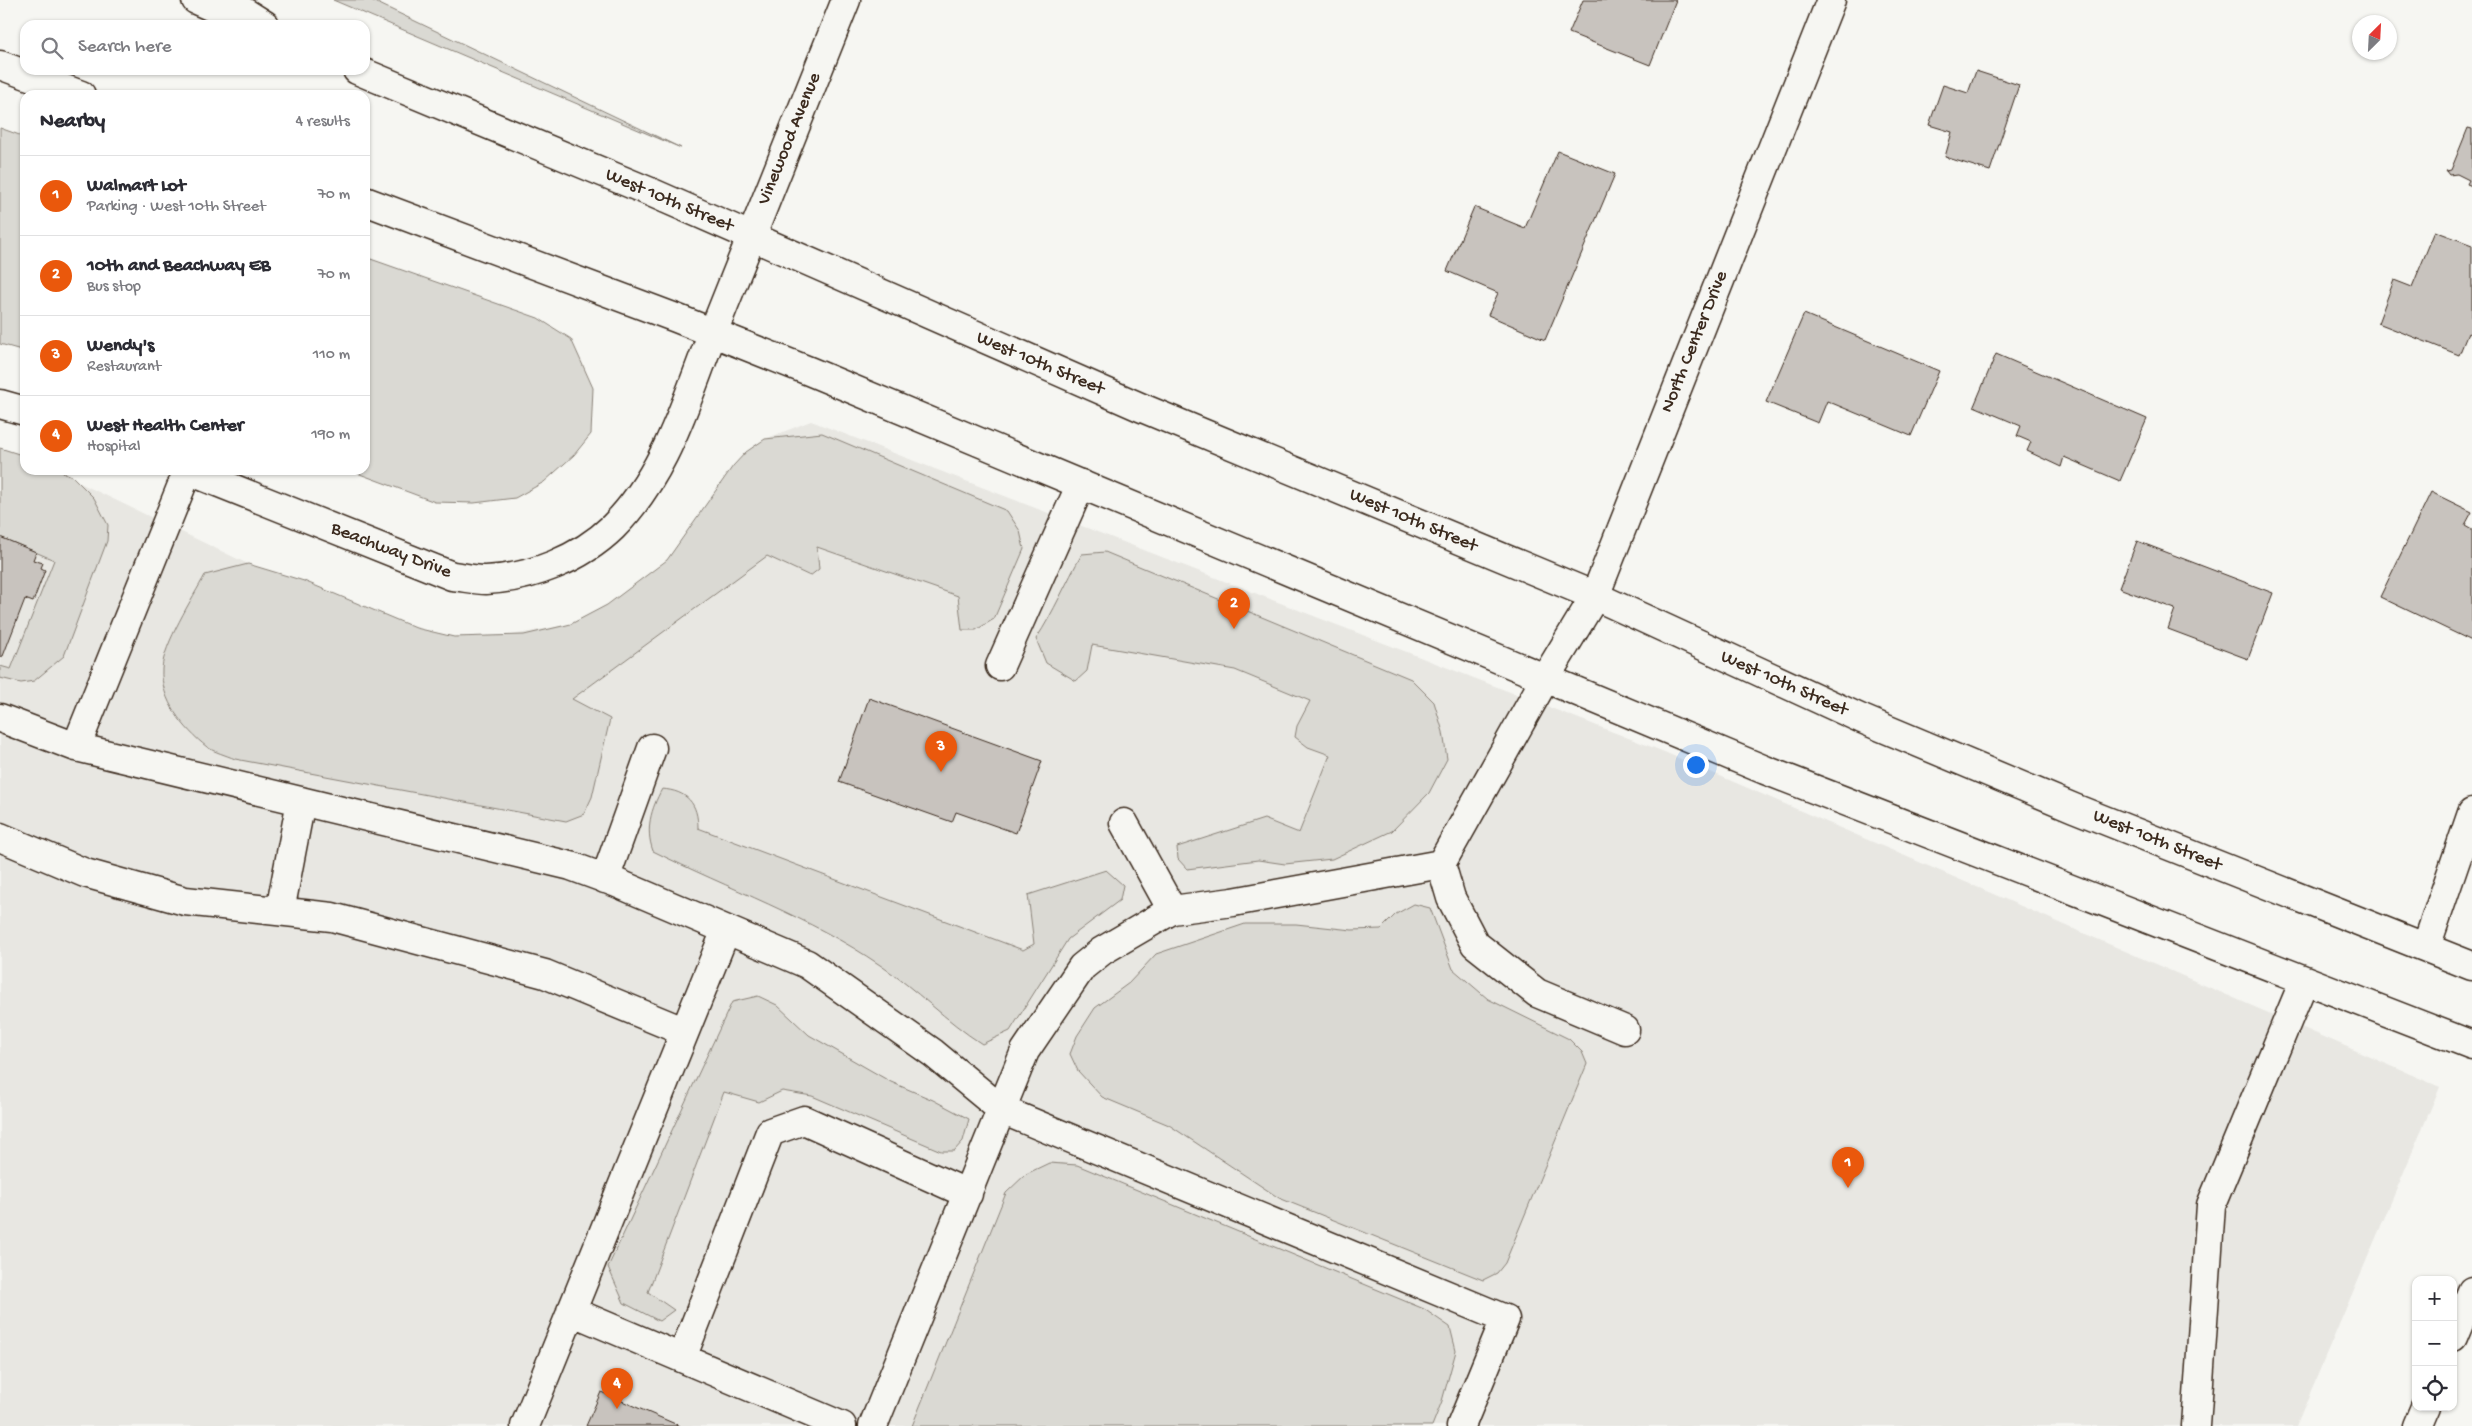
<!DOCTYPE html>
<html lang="en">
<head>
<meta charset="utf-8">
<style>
	body { margin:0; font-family:"Gochi Hand",sans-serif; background:#f2f2f3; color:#2b2b33 }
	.controls { position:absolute; right:15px; bottom:15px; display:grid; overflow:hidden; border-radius:10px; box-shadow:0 1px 4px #0004 }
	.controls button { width:45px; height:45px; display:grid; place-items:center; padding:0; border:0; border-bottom:1px solid #e1e1e2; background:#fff; color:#2b2b33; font:25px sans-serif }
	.compass { position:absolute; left:2352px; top:15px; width:45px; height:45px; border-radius:50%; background:#fff; box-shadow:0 1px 4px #0004; rotate:24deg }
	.you { position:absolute; left:1695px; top:764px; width:18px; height:18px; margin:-12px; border:4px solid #fff; border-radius:50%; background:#1a73e8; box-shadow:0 0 0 8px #1a73e833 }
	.badge { display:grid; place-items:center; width:32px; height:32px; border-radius:50%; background:#ea580c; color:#fff; font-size:16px; font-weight:700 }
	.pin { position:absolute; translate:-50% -41px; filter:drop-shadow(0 1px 2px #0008) }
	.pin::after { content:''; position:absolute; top:26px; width:18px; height:15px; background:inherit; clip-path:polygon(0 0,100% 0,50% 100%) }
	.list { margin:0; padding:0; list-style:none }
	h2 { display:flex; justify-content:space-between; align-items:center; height:65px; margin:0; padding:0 20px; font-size:21px }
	h2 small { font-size:16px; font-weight:400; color:#7c7c81 }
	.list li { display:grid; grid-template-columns:32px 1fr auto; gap:15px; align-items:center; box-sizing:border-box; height:80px; padding:0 20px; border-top:1px solid #e1e1e2 }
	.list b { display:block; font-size:19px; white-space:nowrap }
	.list p { margin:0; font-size:16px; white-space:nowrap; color:#7c7c81 }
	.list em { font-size:16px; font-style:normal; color:#7c7c81 }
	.icon { flex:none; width:28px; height:28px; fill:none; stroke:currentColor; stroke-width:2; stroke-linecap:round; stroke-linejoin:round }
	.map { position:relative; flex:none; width:2472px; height:1426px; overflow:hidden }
	.search { position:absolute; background:#fff; box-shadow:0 1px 4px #0004; left:20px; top:20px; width:350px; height:55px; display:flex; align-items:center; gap:12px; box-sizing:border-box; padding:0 18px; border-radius:15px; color:#7c7c81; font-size:19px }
	.panel { position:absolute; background:#fff; box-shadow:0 1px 4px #0004; left:20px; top:90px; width:350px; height:385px; border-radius:15px }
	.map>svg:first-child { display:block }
	.built { fill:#e8e7e2 }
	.green { fill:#dad9d3; stroke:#8a8278 }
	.building { fill:#c8c3be; stroke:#3b2a1e }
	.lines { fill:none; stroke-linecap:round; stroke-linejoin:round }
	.minor-casing { stroke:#3b2a1e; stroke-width:31 }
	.major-casing { stroke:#3b2a1e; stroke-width:31 }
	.highway-casing { stroke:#3b2a1e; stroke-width:31 }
	.minor { stroke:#f6f6f2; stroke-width:28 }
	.major { stroke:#f6f6f2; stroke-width:28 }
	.highway { stroke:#f6f6f2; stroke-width:28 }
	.labels { text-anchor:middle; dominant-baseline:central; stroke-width:5; stroke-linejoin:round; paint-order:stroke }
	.street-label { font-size:19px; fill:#3b2a1e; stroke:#f6f6f2 }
</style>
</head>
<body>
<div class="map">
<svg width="2472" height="1426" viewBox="0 0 2472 1426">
	<rect width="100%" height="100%" fill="#f6f6f2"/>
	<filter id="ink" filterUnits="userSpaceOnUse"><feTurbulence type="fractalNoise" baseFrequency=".02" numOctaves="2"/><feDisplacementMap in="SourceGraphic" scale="10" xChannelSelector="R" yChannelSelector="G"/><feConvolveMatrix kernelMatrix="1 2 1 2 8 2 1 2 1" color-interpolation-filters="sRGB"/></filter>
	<g filter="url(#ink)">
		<path class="built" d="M 811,421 L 1662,751 L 2440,1087 L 2296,1426 L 0,1426 L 0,448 L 25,457 L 25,470 L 53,470 L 248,564 L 416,628 L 454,637 L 496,638 L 571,624 L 607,605 L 667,560 L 733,466 L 765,439 Z"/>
		<path class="green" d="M 333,0 L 371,0 L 681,148 Z
			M 0,128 L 25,137 L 25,351 L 0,344 Z
			M 365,257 L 538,318 L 571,339 L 593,388 L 591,434 L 574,455 L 544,482 L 515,498 L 474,503 L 435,502 L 349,470 L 365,470 Z
			M 822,433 L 1007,511 L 1020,531 L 1024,549 L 994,619 L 976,630 L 962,630 L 958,596 L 817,547 L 819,569 L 810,576 L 767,556 L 572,699 L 610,719 L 592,797 L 584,814 L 566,821 L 235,759 C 226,755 214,752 207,747 C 184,729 160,700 162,669 C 163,645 193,597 205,575 L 248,564 L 304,581 L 416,628 L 454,637 L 524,635 L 571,624 L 607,605 L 667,560 L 733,466 L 746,452 L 765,439 Z
			M 0,448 L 25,456 L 25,470 L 58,470 L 72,476 L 94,498 L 108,525 L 107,541 L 64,656 L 34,681 L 21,683 L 0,678 L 0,666 L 11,669 L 54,560 L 0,537 Z
			M 1105,552 L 1411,679 L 1434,702 L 1443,732 L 1447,759 L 1429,793 L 1392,831 L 1332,859 L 1285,864 L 1258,860 L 1187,869 L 1178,859 L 1177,847 L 1264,819 L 1299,833 L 1330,755 L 1308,747 L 1295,737 L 1297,726 L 1310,701 L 1235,670 L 1092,645 L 1087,671 L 1076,681 L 1046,663 L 1036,639 C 1054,612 1066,582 1082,554 Z
			M 662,789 C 687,791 698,803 698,828 L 1023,950 L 1034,944 L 1028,895 L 1106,870 L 1123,885 L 1120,900 L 1068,939 L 1010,1031 L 982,1044 C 946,1021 916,989 880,965 C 810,917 729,889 653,851 C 645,829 651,809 662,789 Z
			M 1414,904 L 1430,908 L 1453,969 L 1488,999 L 1569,1039 L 1582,1052 L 1587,1064 L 1505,1263 L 1497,1273 L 1483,1280 L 1279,1198 L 1169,1125 L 1102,1097 L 1078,1071 L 1070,1054 L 1077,1036 L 1095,1008 L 1129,983 L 1156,954 L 1245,924 L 1296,924 L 1352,930 L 1381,929 L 1396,914 Z
			M 758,996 L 777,1005 L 809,1035 L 891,1082 L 933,1100 L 969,1119 L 963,1141 L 954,1151 L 941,1151 L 812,1096 L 782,1091 L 759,1102 L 724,1092 L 648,1292 L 674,1310 L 659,1321 L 624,1303 L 608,1267 L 732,1002 Z
			M 1049,1163 L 1077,1165 L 1424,1309 L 1450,1327 L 1456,1351 L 1442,1401 L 1432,1426 L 912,1426 L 1006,1193 L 1026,1174 Z"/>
		<path class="building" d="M 1583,0 L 1676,0 L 1650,65 L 1569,33 Z
			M 1976,71 L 2019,85 L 1990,171 L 1945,157 L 1952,132 L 1929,125 L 1943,85 L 1968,93 Z
			M 2468,128 L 2472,129 L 2472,186 L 2467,184 L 2469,180 L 2457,174 L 2449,175 L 2446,171 L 2451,170 Z
			M 1558,151 L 1615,174 L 1545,340 L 1488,315 L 1498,293 L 1447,271 L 1474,207 L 1525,228 Z
			M 2435,231 L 2472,245 L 2472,335 L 2468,333 L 2459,355 L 2378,323 L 2394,280 L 2412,287 Z
			M 1804,314 L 1939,371 L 1911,436 L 1827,401 L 1818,423 L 1766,402 Z
			M 1996,354 L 2147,419 L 2120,481 L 2064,457 L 2061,467 L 2027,451 L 2031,442 L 2017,436 L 2021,426 L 1974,406 Z
			M 2431,492 L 2472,512 L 2465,525 L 2472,529 L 2472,641 L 2380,597 Z
			M 0,537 L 36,552 L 33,560 L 43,563 L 41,568 L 45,570 L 33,602 L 25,599 L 3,656 L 0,657 Z
			M 2137,541 L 2273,593 L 2248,659 L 2168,629 L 2175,609 L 2119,588 Z
			M 869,698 L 1042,761 L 1016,833 L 956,812 L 952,822 L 839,782 Z
			M 601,1392 L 680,1426 L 586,1426 Z"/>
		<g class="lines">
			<defs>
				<path id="minor" d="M 0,404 L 25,411
					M 187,470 L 452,576 C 463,577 475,580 486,580 C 531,578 580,559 613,527 C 667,473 686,399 714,330 C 758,220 802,110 846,0
					M 1000,666 L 1081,484
					M 0,718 L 76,747 L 571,866 L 617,883 L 807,964 L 933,1053 L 1002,1110 L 1505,1319 L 1461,1426
					M 76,747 L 188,470
					M 1124,823 L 1172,910
					M 0,837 L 85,873 L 185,901 L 332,917 L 545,974 L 683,1031
					M 1441,864 L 1451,898 L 1475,944 L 1537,993 L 1625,1030
					M 605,879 L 652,748
					M 280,911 L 301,801
					M 2426,947 L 2472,813
					M 571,1311 L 842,1426
					M 2453,1337 L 2472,1291
					M 682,1358 L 770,1132 L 804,1120 L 968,1194
					M 525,1426 L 726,930
					M 873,1426 L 1025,1051 L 1082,967 L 1102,951 L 1172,910 L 1233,902 L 1441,864 L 1546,677 L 1595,596 L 1831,0
					M 2196,1426 L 2211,1205 L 2304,981
					M 2417,1426 L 2425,1407"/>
				<path id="major" d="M 196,0 L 248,23
					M 0,65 L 81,95
					M 357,70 L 648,191 L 1140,407 L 1595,596 L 1862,719 L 2074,808 L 2472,966
					M 365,201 L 676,318 L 809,371 L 1765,770 L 2472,1045"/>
				<path id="highway" d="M 225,0 L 265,25"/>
			</defs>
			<use href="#minor" class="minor-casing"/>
			<use href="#major" class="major-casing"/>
			<use href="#highway" class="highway-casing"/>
			<use href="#minor" class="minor"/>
			<use href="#major" class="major"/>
			<use href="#highway" class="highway"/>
		</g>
	</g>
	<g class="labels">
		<g class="street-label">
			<text transform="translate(790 139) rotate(-68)">Vinewood Avenue</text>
			<text transform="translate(669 201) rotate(23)">West 10th Street</text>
			<text transform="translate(1695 342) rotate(-68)">North Center Drive</text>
			<text transform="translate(1040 364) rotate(23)">West 10th Street</text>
			<text transform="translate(1413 521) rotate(23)">West 10th Street</text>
			<text transform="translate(391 551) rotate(21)">Beachway Drive</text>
			<text transform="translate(1784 684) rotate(24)">West 10th Street</text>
			<text transform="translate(2157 841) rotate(22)">West 10th Street</text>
		</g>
	</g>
</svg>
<div class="controls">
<button>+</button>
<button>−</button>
<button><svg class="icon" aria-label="locate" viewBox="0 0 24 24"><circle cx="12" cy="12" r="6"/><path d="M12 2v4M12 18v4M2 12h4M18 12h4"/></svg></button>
</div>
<svg class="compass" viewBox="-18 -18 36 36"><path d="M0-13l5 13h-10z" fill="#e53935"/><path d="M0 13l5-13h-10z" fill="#7c7c81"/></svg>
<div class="you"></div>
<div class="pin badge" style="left:1848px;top:1188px">1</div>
<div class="pin badge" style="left:1234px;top:629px">2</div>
<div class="pin badge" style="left:941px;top:772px">3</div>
<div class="pin badge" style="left:617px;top:1409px">4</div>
<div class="search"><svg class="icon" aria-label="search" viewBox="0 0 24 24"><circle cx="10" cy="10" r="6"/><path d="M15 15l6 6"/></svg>Search here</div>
<section class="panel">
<h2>Nearby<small>4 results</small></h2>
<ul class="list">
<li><span class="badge">1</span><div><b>Walmart Lot</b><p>Parking · West 10th Street</p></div><em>70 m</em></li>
<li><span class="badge">2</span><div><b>10th and Beachway EB</b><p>Bus stop</p></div><em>70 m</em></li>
<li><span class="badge">3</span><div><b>Wendy's</b><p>Restaurant</p></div><em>110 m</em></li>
<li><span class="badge">4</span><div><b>West Health Center</b><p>Hospital</p></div><em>190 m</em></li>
</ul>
</section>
</div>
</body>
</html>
